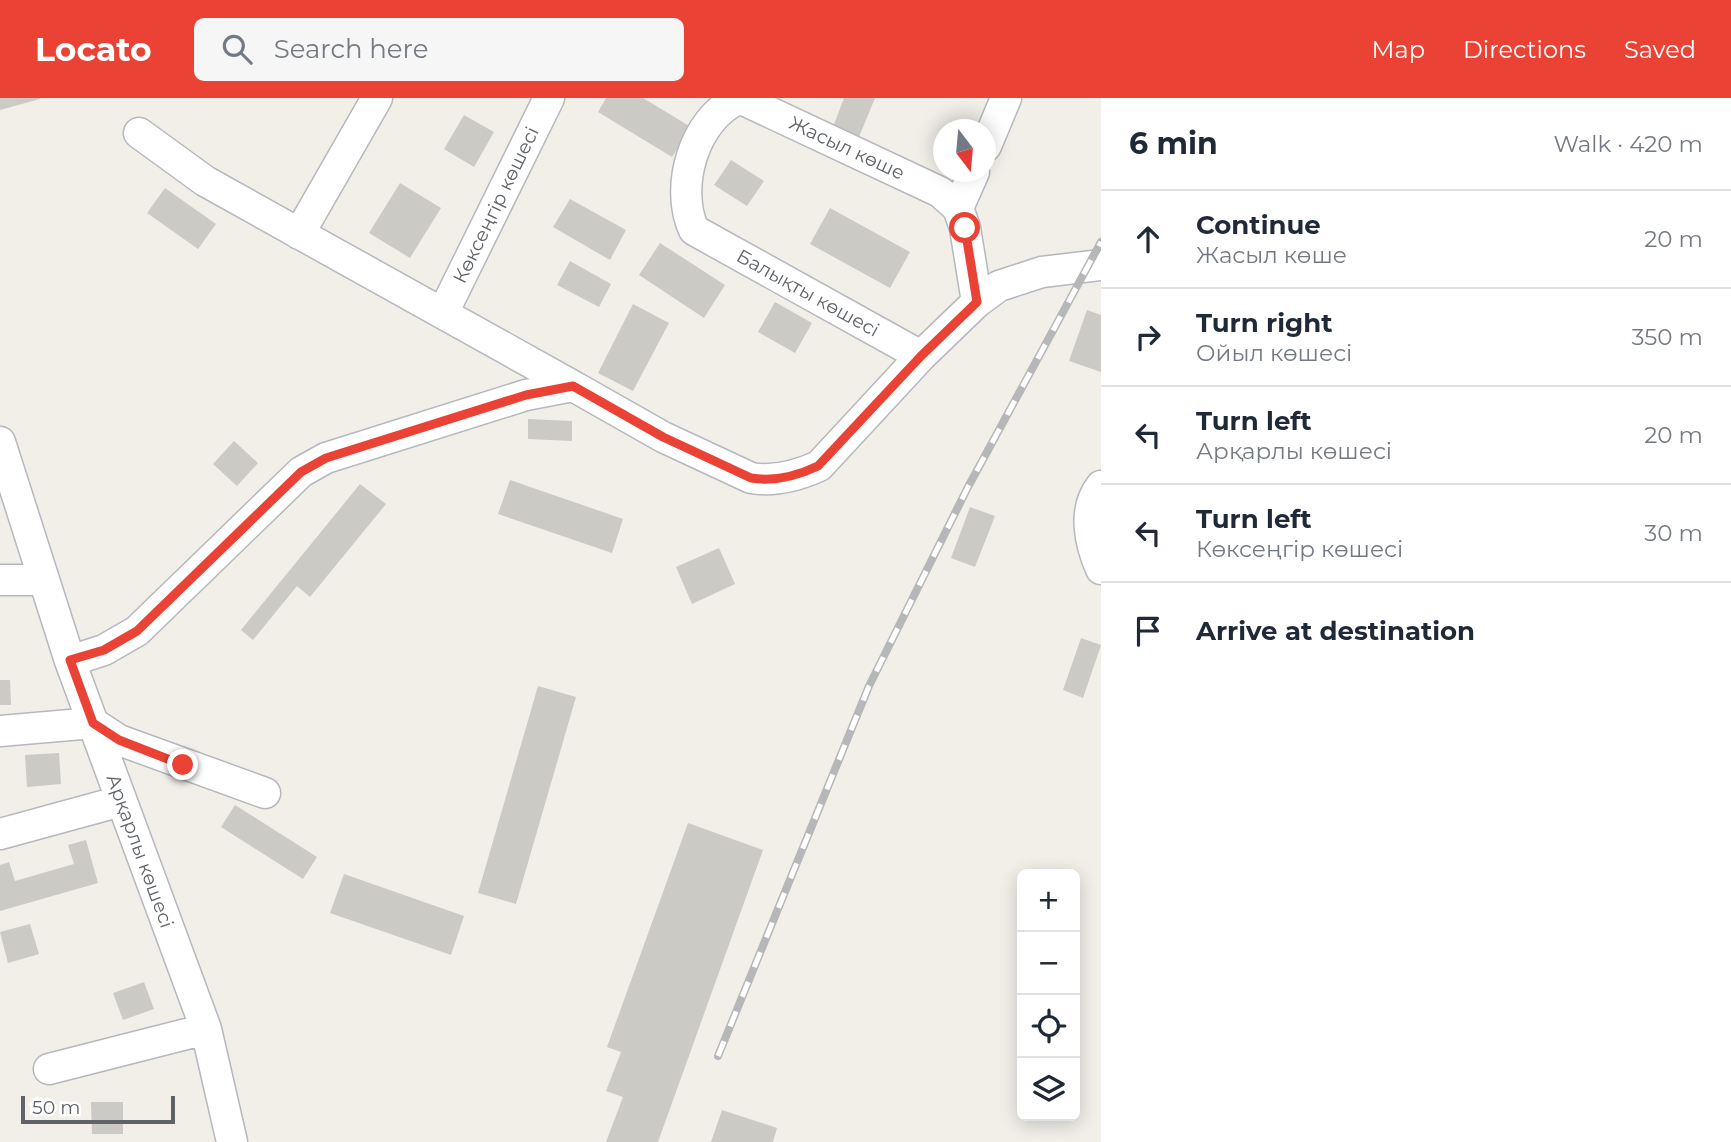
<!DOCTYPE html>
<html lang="en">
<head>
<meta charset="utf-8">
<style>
	body { margin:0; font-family:Montserrat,sans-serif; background:#f6f6f7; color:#1f2937 }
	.controls { position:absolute; right:21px; bottom:21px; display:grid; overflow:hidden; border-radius:10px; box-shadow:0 4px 18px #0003 }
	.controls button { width:63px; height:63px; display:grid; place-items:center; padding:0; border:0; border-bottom:2px solid #e0e1e3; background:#fff; color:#1f2937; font:35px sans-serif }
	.compass { position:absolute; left:933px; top:21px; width:63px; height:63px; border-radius:50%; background:#fff; box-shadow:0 4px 18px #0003; rotate:164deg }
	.scale { position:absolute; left:21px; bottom:18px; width:154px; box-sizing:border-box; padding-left:7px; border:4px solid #5f6368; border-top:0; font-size:19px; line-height:24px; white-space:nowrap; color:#5f6368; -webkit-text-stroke:5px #fff; paint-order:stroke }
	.stop { position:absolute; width:21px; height:21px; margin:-16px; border:5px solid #ea4335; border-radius:50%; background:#fff }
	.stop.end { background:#ea4335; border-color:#fff; box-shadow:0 2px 7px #0008 }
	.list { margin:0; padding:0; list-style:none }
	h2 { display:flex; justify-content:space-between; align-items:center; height:91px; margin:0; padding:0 28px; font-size:30px }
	h2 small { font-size:23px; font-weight:400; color:#747a83 }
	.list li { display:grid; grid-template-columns:46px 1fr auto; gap:21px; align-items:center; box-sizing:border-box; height:98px; padding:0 28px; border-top:2px solid #e0e1e3 }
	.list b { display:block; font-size:26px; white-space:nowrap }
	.list p { margin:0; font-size:23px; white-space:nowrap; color:#747a83 }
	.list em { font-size:23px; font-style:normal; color:#747a83 }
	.icon { flex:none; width:38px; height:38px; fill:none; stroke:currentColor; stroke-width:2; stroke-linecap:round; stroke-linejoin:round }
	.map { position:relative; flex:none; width:1101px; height:1044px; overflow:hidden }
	header { display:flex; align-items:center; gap:42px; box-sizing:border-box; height:98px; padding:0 35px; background:#ea4335; color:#fff }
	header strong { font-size:33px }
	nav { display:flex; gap:38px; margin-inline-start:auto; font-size:24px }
	.search { width:490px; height:63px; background:#f6f6f7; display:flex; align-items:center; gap:18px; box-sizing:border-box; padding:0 24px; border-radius:10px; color:#747a83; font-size:26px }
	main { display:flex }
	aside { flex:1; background:#fff }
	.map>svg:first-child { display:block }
	.building { fill:#cccac5 }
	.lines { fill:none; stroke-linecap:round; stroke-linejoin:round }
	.minor-casing { stroke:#b5b8bc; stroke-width:33 }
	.minor { stroke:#fff; stroke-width:30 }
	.rail-casing { stroke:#b6b7b8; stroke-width:8 }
	.rail { stroke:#fff; stroke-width:5; stroke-dasharray:16; stroke-linecap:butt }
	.route { stroke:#ea4335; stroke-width:9 }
	.labels { text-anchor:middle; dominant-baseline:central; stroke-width:5; stroke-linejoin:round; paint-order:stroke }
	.street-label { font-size:19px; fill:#5f6368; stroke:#fff }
</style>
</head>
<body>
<header>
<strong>Locato</strong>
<div class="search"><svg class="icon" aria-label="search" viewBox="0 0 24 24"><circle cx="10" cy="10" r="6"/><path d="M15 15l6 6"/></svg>Search here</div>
<nav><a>Map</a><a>Directions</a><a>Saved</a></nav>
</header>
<main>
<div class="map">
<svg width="1101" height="1044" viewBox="0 0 1101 1044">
	<rect width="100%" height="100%" fill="#f1efe8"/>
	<path class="building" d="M 0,0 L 40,0 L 40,1 L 0,12 Z
		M 606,0 L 643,0 L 691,29 L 672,59 L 598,14 Z
		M 844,0 L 875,0 L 859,39 L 833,29 Z
		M 464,17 L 494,34 L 474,69 L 444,51 Z
		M 731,62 L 764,83 L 747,108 L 714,87 Z
		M 400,85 L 441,110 L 410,160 L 369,135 Z
		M 165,90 L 216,126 L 198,151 L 147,115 Z
		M 570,101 L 626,132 L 610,162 L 553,129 Z
		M 830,110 L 910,154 L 890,190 L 810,146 Z
		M 660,145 L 725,187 L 704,220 L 639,177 Z
		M 570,163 L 611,186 L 599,209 L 557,187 Z
		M 775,204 L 812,225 L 795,255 L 758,234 Z
		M 633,206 L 669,225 L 633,293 L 598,275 Z
		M 1087,212 L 1101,217 L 1101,274 L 1069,263 Z
		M 528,321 L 572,323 L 572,343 L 528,341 Z
		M 234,343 L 258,365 L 237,388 L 213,366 Z
		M 510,382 L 623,421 L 612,455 L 498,416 Z
		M 360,386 L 386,406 L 310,499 L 297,488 L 253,542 L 241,532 Z
		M 970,409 L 995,418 L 975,469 L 951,460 Z
		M 719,450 L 735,486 L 692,506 L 676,469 Z
		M 1081,540 L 1101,547 L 1083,600 L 1063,592 Z
		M 0,582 L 10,582 L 11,607 L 0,607 Z
		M 538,588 L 576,599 L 516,806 L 478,795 Z
		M 59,655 L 61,686 L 27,689 L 25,657 Z
		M 235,707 L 317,759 L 303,781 L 221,729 Z
		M 688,725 L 763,752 L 658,1044 L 606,1044 L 623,999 L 606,993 L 621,954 L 607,949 Z
		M 86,742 L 98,785 L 0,813 L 0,767 L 9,764 L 15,783 L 74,766 L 68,747 Z
		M 344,776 L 464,818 L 451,857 L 330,815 Z
		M 30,826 L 39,856 L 8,865 L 0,834 Z
		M 144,884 L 154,911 L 123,922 L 113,895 Z
		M 91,1004 L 123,1004 L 123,1036 L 92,1036 Z
		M 722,1012 L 777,1030 L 773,1044 L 711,1044 Z"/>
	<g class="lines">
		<defs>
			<path id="minor" d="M 139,35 L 205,83 L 573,288
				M 986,48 L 1006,0
				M 958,110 L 974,74
				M 299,136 L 377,0
				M 443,215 L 549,0
				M 921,258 L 694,132 C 674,89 694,21 738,1 L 748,4 L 940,94 L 958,110 L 965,130 L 977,204
				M 0,344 L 70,563 L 206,931 L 232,1044
				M 1101,388 C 1082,412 1090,446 1101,471
				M 0,482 L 44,482
				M 70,563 L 104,552 L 137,533 L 301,374 L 326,360 L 526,297 L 573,288 L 663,339 L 751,380 C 775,384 797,378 819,368 L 921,258 L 977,204 L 999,188 L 1042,174 L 1101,167
				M 0,633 L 93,625 L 119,642 L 265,695
				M 0,736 L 121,703
				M 49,971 L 206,931"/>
		</defs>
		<use href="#minor" class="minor-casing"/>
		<use href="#minor" class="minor"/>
		<defs>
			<path id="rail" d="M 718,958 L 869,588 L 968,389 L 1101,144"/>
		</defs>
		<use href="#rail" class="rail-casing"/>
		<use href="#rail" class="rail"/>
	</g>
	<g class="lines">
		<path class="route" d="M 183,667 L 119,642 L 93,625 L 70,562 L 104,552 L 137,533 L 301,374 L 326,360 L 526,297 L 573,288 L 663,339 L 751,380 C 775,384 797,378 818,368 L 921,258 L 977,204 L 965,130"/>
	</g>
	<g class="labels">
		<g class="street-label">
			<text transform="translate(847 50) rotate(25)">Жасыл көше</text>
			<text transform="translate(496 107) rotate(-64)">Көксеңгір көшесі</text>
			<text transform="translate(808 195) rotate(29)">Балықты көшесі</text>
			<text transform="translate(140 753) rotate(70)">Арқарлы көшесі</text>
		</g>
	</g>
</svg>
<div class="controls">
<button>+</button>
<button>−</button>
<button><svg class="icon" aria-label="locate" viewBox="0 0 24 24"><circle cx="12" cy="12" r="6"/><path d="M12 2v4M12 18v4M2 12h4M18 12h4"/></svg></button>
<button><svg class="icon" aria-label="layers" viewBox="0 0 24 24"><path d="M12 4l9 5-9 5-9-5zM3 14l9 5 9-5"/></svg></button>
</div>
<svg class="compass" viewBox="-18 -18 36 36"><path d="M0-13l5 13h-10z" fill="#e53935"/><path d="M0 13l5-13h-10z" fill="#747a83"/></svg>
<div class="scale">50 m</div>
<div class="stop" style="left:965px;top:130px"></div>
<div class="stop end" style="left:183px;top:667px"></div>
</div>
<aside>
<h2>6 min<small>Walk · 420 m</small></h2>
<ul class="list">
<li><svg class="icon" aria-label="ahead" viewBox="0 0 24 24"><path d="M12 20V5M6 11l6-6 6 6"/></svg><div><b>Continue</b><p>Жасыл көше</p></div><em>20 m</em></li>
<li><svg class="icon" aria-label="right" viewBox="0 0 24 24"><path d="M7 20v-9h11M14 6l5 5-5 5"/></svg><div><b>Turn right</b><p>Ойыл көшесі</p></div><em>350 m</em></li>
<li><svg class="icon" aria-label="left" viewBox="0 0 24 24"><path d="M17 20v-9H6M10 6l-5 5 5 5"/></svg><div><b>Turn left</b><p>Арқарлы көшесі</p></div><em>20 m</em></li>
<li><svg class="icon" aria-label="left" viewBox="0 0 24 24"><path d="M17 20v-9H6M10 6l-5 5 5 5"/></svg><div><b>Turn left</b><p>Көксеңгір көшесі</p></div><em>30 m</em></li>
<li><svg class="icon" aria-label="arrive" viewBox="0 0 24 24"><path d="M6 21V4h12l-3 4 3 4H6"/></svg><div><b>Arrive at destination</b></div></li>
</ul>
</aside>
</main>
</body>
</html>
